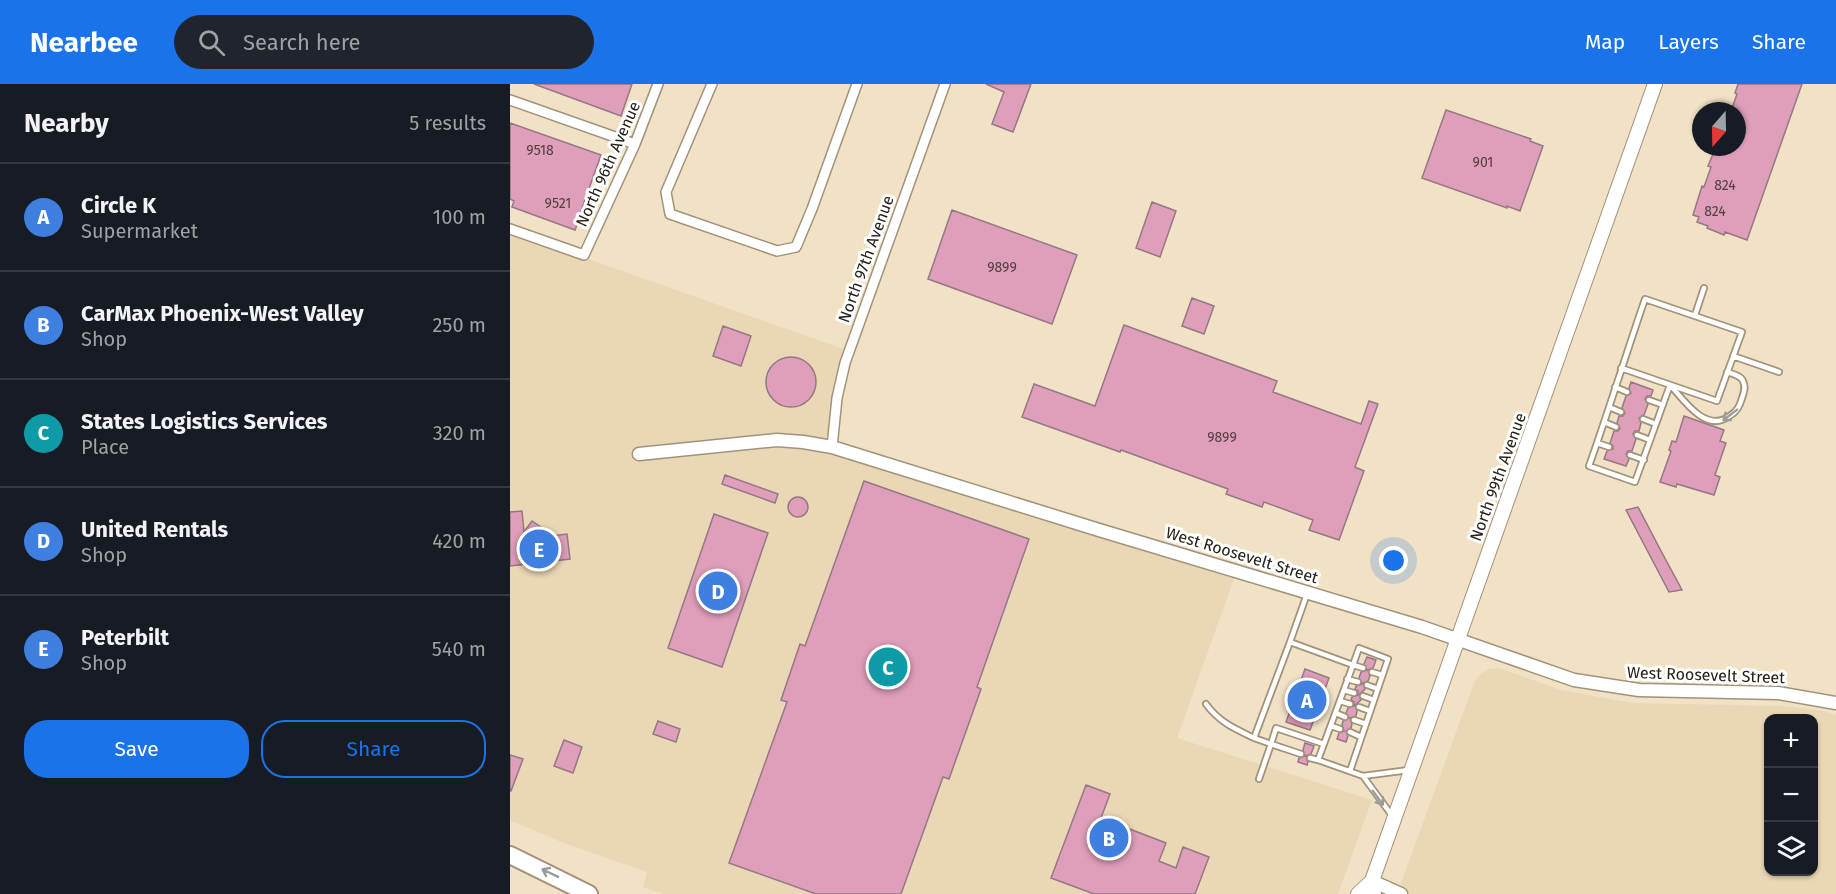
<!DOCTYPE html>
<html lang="en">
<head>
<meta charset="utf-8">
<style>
	body { margin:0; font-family:"Fira Sans",sans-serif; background:#20242c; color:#f1f3f6 }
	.controls { position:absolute; right:18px; bottom:18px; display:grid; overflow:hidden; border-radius:12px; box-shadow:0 2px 4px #0004 }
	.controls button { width:54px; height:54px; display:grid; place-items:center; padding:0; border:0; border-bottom:2px solid #363941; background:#171b24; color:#f1f3f6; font:30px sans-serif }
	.compass { position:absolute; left:1182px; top:18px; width:54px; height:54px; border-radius:50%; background:#171b24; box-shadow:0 2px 4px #0004; rotate:200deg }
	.you { position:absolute; left:884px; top:477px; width:21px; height:21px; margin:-15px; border:4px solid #fff; border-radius:50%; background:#1a73e8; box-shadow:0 0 0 9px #1a73e833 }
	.badge { display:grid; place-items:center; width:39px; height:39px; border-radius:50%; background:#1a73e8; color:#fff; font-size:20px; font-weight:700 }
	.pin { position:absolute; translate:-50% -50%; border:3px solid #fff; box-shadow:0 2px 6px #0006 }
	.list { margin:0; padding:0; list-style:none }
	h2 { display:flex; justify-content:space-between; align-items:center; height:78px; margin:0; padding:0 24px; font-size:26px }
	h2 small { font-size:20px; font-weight:400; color:#9ea1a6 }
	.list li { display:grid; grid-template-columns:39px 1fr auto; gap:18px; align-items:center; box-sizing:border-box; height:108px; padding:0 24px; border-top:2px solid #363941 }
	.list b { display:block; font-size:22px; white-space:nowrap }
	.list p { margin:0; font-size:20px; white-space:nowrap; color:#9ea1a6 }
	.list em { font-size:20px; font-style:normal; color:#9ea1a6 }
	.actions { display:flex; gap:12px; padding:18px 24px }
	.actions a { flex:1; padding:14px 0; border:2px solid #1a73e8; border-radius:24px; text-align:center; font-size:21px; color:#1a73e8 }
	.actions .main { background:#1a73e8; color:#fff }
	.icon { flex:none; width:33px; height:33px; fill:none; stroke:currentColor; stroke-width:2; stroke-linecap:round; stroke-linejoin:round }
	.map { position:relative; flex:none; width:1326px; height:810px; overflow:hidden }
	header { display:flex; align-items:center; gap:36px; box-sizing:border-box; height:84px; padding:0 30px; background:#1a73e8; color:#fff }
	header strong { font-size:28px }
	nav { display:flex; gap:33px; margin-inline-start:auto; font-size:21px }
	.search { width:420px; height:54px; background:#20242c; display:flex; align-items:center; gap:15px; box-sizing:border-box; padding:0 21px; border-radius:33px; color:#9ea1a6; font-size:22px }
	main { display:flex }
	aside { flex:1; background:#171b24 }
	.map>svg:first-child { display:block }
	.built { fill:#ead7b5; fill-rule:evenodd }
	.building { fill:#df9eba; stroke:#957884; stroke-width:1.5 }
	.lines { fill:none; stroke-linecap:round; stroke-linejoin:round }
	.service-casing { stroke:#a1937a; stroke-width:8 }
	.minor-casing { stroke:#a1937a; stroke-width:12 }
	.tertiary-casing { stroke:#a1937a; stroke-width:15 }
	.secondary-casing { stroke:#a1937a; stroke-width:16 }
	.motorway-casing { stroke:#a1937a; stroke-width:20 }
	.service { stroke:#fff; stroke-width:4.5 }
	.minor { stroke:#fff; stroke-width:9 }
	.tertiary { stroke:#fff; stroke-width:12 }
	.secondary { stroke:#fff; stroke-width:14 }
	.motorway { stroke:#fff; stroke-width:16 }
	.oneway { stroke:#9d9b97 }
	.labels { text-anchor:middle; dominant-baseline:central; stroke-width:6; stroke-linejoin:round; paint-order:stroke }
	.number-label { font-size:14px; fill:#544040 }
	.street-label { font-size:16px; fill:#262117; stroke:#fff }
</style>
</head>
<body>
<header>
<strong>Nearbee</strong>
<div class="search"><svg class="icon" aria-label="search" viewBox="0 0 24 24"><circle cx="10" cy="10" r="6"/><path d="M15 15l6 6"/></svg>Search here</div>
<nav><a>Map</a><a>Layers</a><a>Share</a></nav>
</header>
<main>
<aside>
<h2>Nearby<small>5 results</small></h2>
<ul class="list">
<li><span class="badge" style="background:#3f7fe0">A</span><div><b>Circle K</b><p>Supermarket</p></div><em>100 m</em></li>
<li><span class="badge" style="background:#3f7fe0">B</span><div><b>CarMax Phoenix-West Valley</b><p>Shop</p></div><em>250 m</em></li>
<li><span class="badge" style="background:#0f9aa8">C</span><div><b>States Logistics Services</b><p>Place</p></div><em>320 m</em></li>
<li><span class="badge" style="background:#3f7fe0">D</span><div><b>United Rentals</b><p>Shop</p></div><em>420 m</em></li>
<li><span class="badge" style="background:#3f7fe0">E</span><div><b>Peterbilt</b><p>Shop</p></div><em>540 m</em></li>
</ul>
<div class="actions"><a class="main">Save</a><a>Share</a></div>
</aside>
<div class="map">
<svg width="1326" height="810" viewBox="0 0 1326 810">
	<rect width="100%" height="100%" fill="#f1e2c6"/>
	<path class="built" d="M 0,145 L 74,171 L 81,176 L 339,267 L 322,363 L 727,486 L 667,654 L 862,716 L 828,810 L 153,810 L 133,803 L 137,788 L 51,758 L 0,736 Z
		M 989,584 L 1051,606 L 1122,619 L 1270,622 L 1310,626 L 1326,631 L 1326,810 L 887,810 L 964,599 L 970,590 L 979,585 ZM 1258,634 L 1304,634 L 1304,788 L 1258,788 Z"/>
	<path class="building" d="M 24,0 L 122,0 L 111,32 Z
		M 476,0 L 521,0 L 503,48 L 482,40 L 494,8 Z
		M 1228,0 L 1292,0 L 1237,156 L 1215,148 L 1214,151 L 1197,144 L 1198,142 L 1187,138 L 1189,133 L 1183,131 L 1192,102 L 1194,103 L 1201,83 L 1198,82 L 1205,65 L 1207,66 L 1208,63 L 1227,63 L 1227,27 L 1221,27 L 1227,10 L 1225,9 Z
		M 936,26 L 1021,55 L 1020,57 L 1033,62 L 1010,127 L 997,122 L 997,124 L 912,94 Z
		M 0,39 L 91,71 L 71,127 L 77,129 L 73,140 L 68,138 L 65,146 L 2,123 L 4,117 L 0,115 Z
		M 642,118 L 666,127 L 650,173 L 626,164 Z
		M 442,126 L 567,171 L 542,240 L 418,195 Z
		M 682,214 L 704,222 L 694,250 L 672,242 Z
		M 614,241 L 767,297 L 763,308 L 851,340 L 859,317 L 868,320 L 845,383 L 854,387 L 829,456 L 799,446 L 803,436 L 754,418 L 752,423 L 716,410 L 718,405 L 611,366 L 610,368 L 512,333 L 524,300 L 585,322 Z
		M 213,242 L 241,252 L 231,282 L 203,272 Z
		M256 298a25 25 0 1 1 50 0a25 25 0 1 1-50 0Z
		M 1121,298 L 1143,306 L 1141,312 L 1137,312 L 1135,315 L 1138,320 L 1134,331 L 1129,334 L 1131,339 L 1129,347 L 1125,347 L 1123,350 L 1126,355 L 1122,367 L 1118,367 L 1116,370 L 1119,375 L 1116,382 L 1094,375 L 1097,367 L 1103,365 L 1103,362 L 1100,359 L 1104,347 L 1108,347 L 1110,344 L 1107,339 L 1109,332 L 1113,332 L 1115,329 L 1112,324 L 1116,312 L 1121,309 L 1119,304 Z
		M 1174,332 L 1214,346 L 1210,357 L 1216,359 L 1205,391 L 1210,393 L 1204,411 L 1167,400 L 1166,403 L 1150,398 L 1161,367 L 1159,366 L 1162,357 L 1166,358 Z
		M 215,391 L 268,410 L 265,419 L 212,400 Z
		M 354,397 L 519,455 L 467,603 L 471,605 L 439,695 L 433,693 L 391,810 L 306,810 L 219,779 L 277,618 L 271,616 L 290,560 L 295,562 Z
		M278 423a10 10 0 1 1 20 0a10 10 0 1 1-20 0Z
		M 1128,423 L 1150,465 L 1172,506 L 1159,508 L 1116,426 Z
		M 12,427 L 14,448 L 22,437 L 32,444 L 24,454 L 57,450 L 60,475 L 0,482 L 0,428 Z
		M 204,430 L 258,449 L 212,583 L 158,564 Z
		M 857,573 L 866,576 L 863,584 L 858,586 L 860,592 L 858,597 L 853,599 L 855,605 L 849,611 L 851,616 L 845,621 L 847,627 L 846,632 L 840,634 L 842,640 L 841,644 L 836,647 L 838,652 L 836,658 L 827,655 L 829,649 L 834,647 L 832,641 L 833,637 L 839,634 L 836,629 L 838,624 L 844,622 L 844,618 L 841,616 L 842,613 L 848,611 L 848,607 L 845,605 L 846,602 L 852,600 L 849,594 L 851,588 L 857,586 L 854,580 Z
		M 795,585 L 819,594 L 800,646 L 776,638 Z
		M 148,637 L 170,645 L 166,658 L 143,650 Z
		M 54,656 L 72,663 L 63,689 L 44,682 Z
		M 795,659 L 804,662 L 801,670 L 796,672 L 798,678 L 797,681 L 788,678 L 789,674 L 795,672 L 793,666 Z
		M 0,671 L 13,675 L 1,707 L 0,707 Z
		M 576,701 L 600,710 L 591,734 L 656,759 L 649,777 L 666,784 L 673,763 L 699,773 L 685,810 L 584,810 L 541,794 Z"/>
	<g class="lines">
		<defs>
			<path id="service" d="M 1185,231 L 1194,204
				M 1223,272 L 1269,288
				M 1111,284 L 1207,317 L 1232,248 L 1135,215 C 1116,270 1099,326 1079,382 L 1125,398 L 1160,301
				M 1105,303 L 1117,308
				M 1162,303 C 1175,318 1196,348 1218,333 C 1224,329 1227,327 1230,320 C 1232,313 1237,305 1233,297 C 1231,292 1223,290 1217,288
				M 1139,316 L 1153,321
				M 1099,323 L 1111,328
				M 1133,335 L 1146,340
				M 1094,338 L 1106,343
				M 1127,351 L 1140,356
				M 1087,359 L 1099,363
				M 1120,371 L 1134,376
				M 797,510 L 780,558 L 843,581 L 808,676 L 853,692 L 899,686
				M 862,588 L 872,591
				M 837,595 L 848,598
				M 857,601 L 868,605
				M 834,606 L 844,609
				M 853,612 L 864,616
				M 830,617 L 840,620
				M 696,620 C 709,638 725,645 744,654
				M 849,623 L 860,627
				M 826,629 L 835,633
				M 844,636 L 856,640
				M 821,642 L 830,645
				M 840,648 L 851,653
				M 791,670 L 761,660 L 766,644 L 814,660
				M 800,674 L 808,676
				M 840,687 L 878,575 L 849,564 L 843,581 L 853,584
				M 853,692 L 883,733
				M 749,695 L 761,660 L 744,654 L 780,558"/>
			<path id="minor" d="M 202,0 L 156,108 L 160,130 L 267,167 L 286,163 L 302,125 L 347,0
				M 0,16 L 125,60
				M 0,145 L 74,171 L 125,60 L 148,0
				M 322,363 L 327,314 L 335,279 L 435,0"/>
			<path id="tertiary" d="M 129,370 L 267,356 L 293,358 L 322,363 L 589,446 L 912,543 L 1064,596 L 1129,606 L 1268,609 L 1326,619
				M 862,797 L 891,810"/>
			<path id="secondary" d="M 848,810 L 862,797
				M 864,810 L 862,797 C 956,531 1051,266 1145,0"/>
			<path id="motorway" d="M 0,771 L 79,810"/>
		</defs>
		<use href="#service" class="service-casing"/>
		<use href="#minor" class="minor-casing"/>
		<use href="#tertiary" class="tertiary-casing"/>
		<use href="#secondary" class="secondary-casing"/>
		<use href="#motorway" class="motorway-casing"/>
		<use href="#service" class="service"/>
		<use href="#minor" class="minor"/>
		<use href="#tertiary" class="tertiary"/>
		<use href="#secondary" class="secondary"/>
		<use href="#motorway" class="motorway"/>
	</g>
	<defs><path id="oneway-shaft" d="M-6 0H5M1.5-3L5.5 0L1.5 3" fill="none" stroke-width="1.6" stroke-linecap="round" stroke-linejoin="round" transform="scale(1.5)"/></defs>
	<g class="oneway">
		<use href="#oneway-shaft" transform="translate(1220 331) rotate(143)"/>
		<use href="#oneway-shaft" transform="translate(868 714) rotate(54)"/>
		<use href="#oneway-shaft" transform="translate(40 789) rotate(-154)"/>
	</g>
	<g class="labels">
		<g class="number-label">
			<text x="30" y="66">9518</text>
			<text x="973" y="78">901</text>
			<text x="1215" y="101">824</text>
			<text x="48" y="119">9521</text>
			<text x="1205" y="127">824</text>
			<text x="492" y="183">9899</text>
			<text x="712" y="353">9899</text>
		</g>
		<g class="street-label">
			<text transform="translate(98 80) rotate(-66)">North 96th Avenue</text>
			<text transform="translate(356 175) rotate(-70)">North 97th Avenue</text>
			<text transform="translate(988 393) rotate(-70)">North 99th Avenue</text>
			<text transform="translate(732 471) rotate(17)">West Roosevelt Street</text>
			<text transform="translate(1196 591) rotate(2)">West Roosevelt Street</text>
		</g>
	</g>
</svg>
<div class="controls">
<button>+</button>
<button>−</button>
<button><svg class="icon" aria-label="layers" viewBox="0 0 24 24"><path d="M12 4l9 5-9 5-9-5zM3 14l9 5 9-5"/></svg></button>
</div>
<svg class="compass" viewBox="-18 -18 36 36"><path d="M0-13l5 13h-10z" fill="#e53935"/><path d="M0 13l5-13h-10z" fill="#9ea1a6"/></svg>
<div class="you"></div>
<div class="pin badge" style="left:797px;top:616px;background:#3f7fe0">A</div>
<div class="pin badge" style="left:599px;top:754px;background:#3f7fe0">B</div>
<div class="pin badge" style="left:378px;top:583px;background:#0f9aa8">C</div>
<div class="pin badge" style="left:208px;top:507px;background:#3f7fe0">D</div>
<div class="pin badge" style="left:29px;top:465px;background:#3f7fe0">E</div>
</div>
</main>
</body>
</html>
